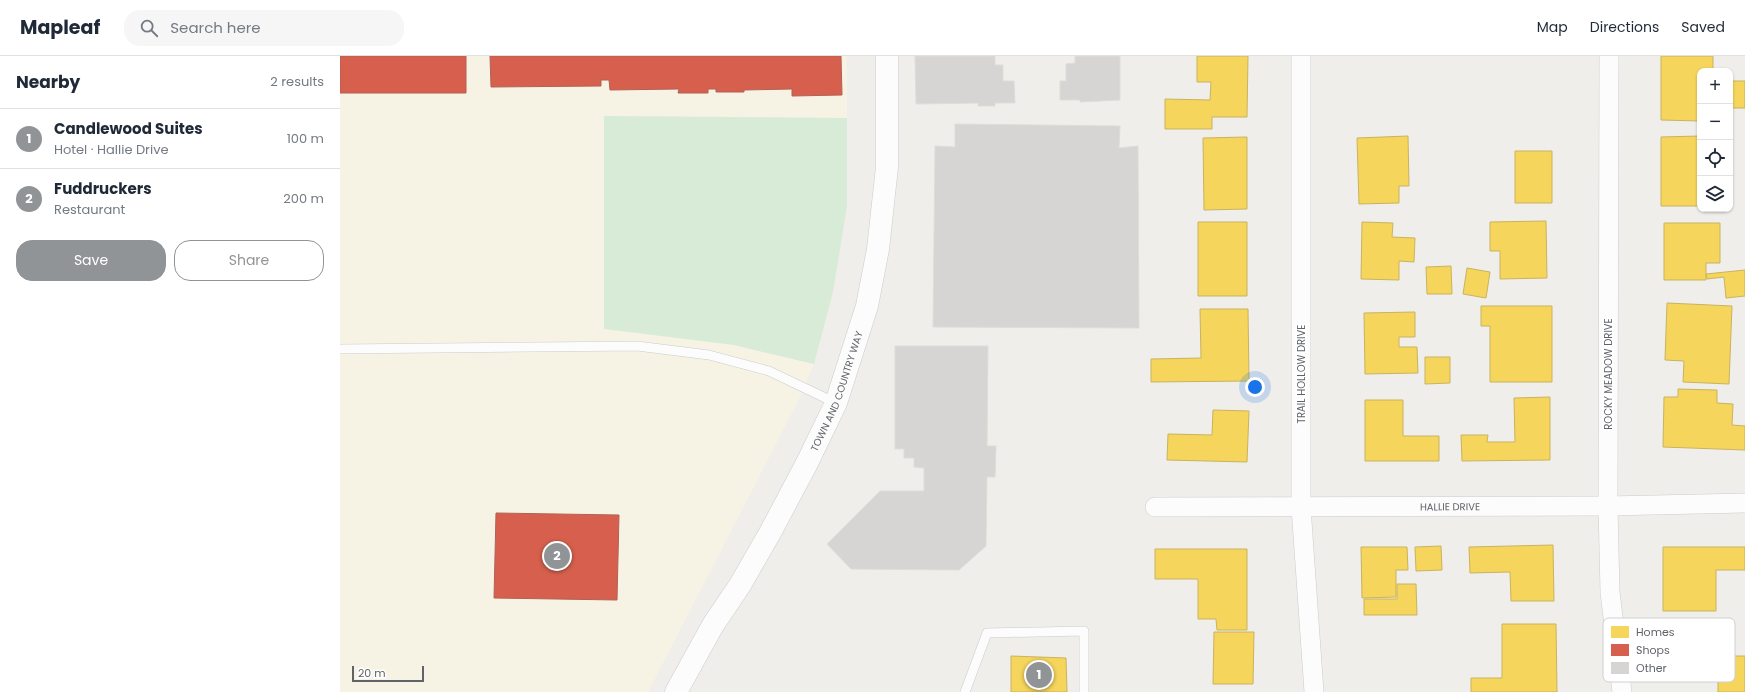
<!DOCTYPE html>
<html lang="en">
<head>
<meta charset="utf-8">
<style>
	body { margin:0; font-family:Poppins,sans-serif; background:#f6f6f7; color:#1f2937 }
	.controls { position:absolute; right:12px; top:12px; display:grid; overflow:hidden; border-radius:8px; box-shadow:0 1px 3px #0004 }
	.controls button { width:36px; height:36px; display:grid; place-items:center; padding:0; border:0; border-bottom:1px solid #e0e1e3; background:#fff; color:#1f2937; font:20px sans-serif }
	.scale { position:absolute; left:12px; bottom:10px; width:72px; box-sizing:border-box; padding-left:4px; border:2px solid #5f6368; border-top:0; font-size:11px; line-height:14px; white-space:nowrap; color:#5f6368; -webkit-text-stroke:3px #fff; paint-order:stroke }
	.you { position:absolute; left:915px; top:331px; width:14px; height:14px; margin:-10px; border:3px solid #fff; border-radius:50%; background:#1a73e8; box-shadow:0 0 0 6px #1a73e833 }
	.badge { display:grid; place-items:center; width:26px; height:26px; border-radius:50%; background:#919496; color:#fff; font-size:13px; font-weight:700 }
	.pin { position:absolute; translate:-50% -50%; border:2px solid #fff; box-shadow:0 1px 4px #0006 }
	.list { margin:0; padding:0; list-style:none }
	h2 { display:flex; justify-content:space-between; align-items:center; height:52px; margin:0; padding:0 16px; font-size:17px }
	h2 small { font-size:13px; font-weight:400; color:#747a83 }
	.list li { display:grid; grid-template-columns:26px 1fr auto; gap:12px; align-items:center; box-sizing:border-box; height:60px; padding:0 16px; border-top:1px solid #e0e1e3 }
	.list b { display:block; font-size:15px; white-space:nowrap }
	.list p { margin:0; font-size:13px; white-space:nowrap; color:#747a83 }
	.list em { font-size:13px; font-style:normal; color:#747a83 }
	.actions { display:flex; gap:8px; padding:12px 16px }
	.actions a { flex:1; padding:9px 0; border:1px solid #919496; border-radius:16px; text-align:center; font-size:14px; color:#919496 }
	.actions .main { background:#919496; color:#fff }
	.icon { flex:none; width:22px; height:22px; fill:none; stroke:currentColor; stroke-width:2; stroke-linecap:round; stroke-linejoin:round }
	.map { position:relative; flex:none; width:1405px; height:636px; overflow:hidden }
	header { display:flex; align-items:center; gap:24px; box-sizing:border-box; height:56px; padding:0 20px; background:#fff; border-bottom:1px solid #e0e1e3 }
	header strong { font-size:19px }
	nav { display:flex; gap:22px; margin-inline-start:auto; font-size:14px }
	.search { width:280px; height:36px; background:#f6f6f7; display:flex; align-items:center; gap:10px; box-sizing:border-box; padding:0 14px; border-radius:16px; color:#747a83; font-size:15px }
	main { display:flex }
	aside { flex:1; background:#fff }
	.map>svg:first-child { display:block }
	.commercial { fill:#f7f3e4 }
	.green { fill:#d8ebd6 }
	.homes { fill:#f6d55c; stroke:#c9b360 }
	.shops { fill:#d6604d; stroke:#b26155 }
	.building { fill:#d6d5d3; stroke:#deddd9 }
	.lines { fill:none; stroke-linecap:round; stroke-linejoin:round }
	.service-casing { stroke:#cbcccc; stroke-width:10 }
	.minor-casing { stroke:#cbcccc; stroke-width:20 }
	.tertiary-casing { stroke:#cbcccc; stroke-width:23 }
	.service { stroke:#fdfcfc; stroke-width:9 }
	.minor { stroke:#fdfcfc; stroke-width:19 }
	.tertiary { stroke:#fdfcfc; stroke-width:22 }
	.labels { text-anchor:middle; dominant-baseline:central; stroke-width:4; stroke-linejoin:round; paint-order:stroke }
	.street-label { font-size:10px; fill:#5f6368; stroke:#fff }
	.key { fill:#fff; stroke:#cfd0d2; stroke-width:1 }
	.key-label { font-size:11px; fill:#5f6368 }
</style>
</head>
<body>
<header>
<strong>Mapleaf</strong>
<div class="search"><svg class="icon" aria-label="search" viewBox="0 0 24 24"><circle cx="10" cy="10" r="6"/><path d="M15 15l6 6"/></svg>Search here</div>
<nav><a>Map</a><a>Directions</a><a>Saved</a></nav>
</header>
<main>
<aside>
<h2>Nearby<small>2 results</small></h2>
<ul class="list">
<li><span class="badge">1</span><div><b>Candlewood Suites</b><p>Hotel · Hallie Drive</p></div><em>100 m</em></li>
<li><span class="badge">2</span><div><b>Fuddruckers</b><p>Restaurant</p></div><em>200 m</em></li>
</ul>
<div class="actions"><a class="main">Save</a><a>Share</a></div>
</aside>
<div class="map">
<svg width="1405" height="636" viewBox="0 0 1405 636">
	<rect width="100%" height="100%" fill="#efeeea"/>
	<path class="commercial" d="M 0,0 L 507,0 L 507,62 L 265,60 L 394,289 L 474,308 L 458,345 L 308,636 L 0,636 Z"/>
	<path class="green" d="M 264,60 L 507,62 L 507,150 L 493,236 L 474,308 L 394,289 L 264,273 Z"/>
	<path class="homes" d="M 857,0 L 908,0 L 907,61 L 872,61 L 872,73 L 825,73 L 825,43 L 870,44 L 871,26 L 857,26 Z
		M 1321,0 L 1373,0 L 1373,15 L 1360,15 L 1360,65 L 1321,64 Z
		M 1390,25 L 1405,25 L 1405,52 L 1390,52 Z
		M 1068,80 L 1069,130 L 1059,130 L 1059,147 L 1019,148 L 1017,82 Z
		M 1360,80 L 1360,150 L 1321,150 L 1321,81 Z
		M 907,81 L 907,153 L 864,154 L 863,82 Z
		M 1175,95 L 1212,95 L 1212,147 L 1175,147 Z
		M 1206,165 L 1207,222 L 1160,223 L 1160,195 L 1150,195 L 1150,166 Z
		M 858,166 L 907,166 L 907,240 L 858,240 Z
		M 1022,166 L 1053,167 L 1052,181 L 1075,182 L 1074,206 L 1059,205 L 1059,224 L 1021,223 Z
		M 1324,167 L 1380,167 L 1380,207 L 1366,207 L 1366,224 L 1324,224 Z
		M 1111,210 L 1112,238 L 1087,238 L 1086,211 Z
		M 1127,212 L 1150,216 L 1146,242 L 1123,238 Z
		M 1405,214 L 1405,240 L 1386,242 L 1384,221 L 1367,223 L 1366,218 Z
		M 1327,247 L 1392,250 L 1389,328 L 1343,326 L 1344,305 L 1325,304 Z
		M 1141,250 L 1212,250 L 1212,326 L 1150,326 L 1150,270 L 1141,270 Z
		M 860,253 L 908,253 L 909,325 L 811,326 L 811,303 L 861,302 Z
		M 1075,256 L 1075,281 L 1059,281 L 1059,291 L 1077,291 L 1078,317 L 1025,318 L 1024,257 Z
		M 1085,301 L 1110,301 L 1110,327 L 1085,328 Z
		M 1338,333 L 1377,334 L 1377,347 L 1393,348 L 1392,369 L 1405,370 L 1405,394 L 1323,391 L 1324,341 L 1338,341 Z
		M 1210,341 L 1210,404 L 1122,405 L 1121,379 L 1148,379 L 1147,386 L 1175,386 L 1174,342 Z
		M 1025,344 L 1063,344 L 1063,380 L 1099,380 L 1099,405 L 1025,405 Z
		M 873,354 L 909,355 L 907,406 L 827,404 L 828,378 L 872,379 Z
		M 1213,489 L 1214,545 L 1171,545 L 1170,516 L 1130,517 L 1129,491 Z
		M 1101,490 L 1102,514 L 1076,515 L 1075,491 Z
		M 1021,491 L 1067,491 L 1068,514 L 1056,514 L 1056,541 L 1022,542 Z
		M 1323,491 L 1405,491 L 1405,514 L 1376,514 L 1376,555 L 1323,555 Z
		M 815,493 L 907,493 L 907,574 L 877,574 L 876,563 L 858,563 L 858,523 L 815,523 Z
		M 1057,528 L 1076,528 L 1077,559 L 1024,559 L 1024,543 L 1057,543 Z
		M 1162,568 L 1216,568 L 1217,636 L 1131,636 L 1131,622 L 1162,622 Z
		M 1334,574 L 1377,574 L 1377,600 L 1405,600 L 1405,636 L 1378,636 L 1378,621 L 1335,621 Z
		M 874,576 L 914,576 L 913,628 L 873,628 Z
		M 671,600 L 726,602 L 727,636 L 671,636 Z"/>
	<path class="shops" d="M 0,0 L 126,0 L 126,37 L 0,37 Z
		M 150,0 L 501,0 L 502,39 L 452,40 L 452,33 L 404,34 L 404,36 L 376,36 L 376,33 L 368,33 L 368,37 L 338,37 L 339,33 L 270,34 L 269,24 L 261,24 L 261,30 L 151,31 Z
		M 156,457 L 279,459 L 277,544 L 154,542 Z"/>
	<path class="building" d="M 575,0 L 655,0 L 655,9 L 663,9 L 663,25 L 674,25 L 675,47 L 655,47 L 655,50 L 638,50 L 638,47 L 576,48 Z
		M 735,0 L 780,0 L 780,44 L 740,46 L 740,44 L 720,44 L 720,25 L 726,25 L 726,8 L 735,7 Z
		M 615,68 L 780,70 L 779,92 L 798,90 L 799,272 L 593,271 L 595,90 L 615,91 Z
		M 555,290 L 648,290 L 647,390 L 656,390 L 655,421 L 647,421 L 646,490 L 619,514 L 511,513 L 487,488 L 540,435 L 584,435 L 584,412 L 574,411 L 574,402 L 564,402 L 564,393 L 555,393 Z"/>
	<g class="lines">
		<defs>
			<path id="service" d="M 0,293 L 297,290 L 369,299 L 429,315 L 496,347
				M 625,636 L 647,577 L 744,575 L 744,636"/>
			<g id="minor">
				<path d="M 961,0 L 961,451 L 974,636"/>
				<path d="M 1269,0 L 1268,450 L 1270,536 L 1282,636"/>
				<path id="s1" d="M 815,451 L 1268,450 L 1405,447"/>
			</g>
			<g id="tertiary">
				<path id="s2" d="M 336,636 L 373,569 L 400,529 L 431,475 L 467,407 L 496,347 L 527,250 L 538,193 L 547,111 L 547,0"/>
			</g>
		</defs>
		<use href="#service" class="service-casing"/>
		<use href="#minor" class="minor-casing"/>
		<use href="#tertiary" class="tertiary-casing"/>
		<use href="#service" class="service"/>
		<use href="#minor" class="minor"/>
		<use href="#tertiary" class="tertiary"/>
	</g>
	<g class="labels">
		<g class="street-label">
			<text transform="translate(961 318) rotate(-90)">TRAIL HOLLOW DRIVE</text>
			<text transform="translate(1268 318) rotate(-90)">ROCKY MEADOW DRIVE</text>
			<text stroke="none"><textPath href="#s2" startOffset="342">TOWN AND COUNTRY WAY</textPath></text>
			<text stroke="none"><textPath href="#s1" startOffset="295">HALLIE DRIVE</textPath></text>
		</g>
	</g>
	<rect x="1263" y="562" width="132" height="64" rx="6" class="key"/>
	<rect x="1271" y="570" width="18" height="12" fill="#f6d55c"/>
	<rect x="1271" y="588" width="18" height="12" fill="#d6604d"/>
	<rect x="1271" y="606" width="18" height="12" fill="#d6d5d3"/>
	<g class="key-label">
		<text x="1296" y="580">Homes</text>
		<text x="1296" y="598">Shops</text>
		<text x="1296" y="616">Other</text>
	</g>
</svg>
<div class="controls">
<button>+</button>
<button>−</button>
<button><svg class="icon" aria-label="locate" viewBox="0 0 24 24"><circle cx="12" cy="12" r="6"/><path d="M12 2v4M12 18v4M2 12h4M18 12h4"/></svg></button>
<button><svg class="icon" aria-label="layers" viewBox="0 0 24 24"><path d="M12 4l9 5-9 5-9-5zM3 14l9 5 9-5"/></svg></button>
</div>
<div class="scale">20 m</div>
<div class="you"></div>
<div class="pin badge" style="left:699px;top:619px">1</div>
<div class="pin badge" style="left:217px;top:500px">2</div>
</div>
</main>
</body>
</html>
